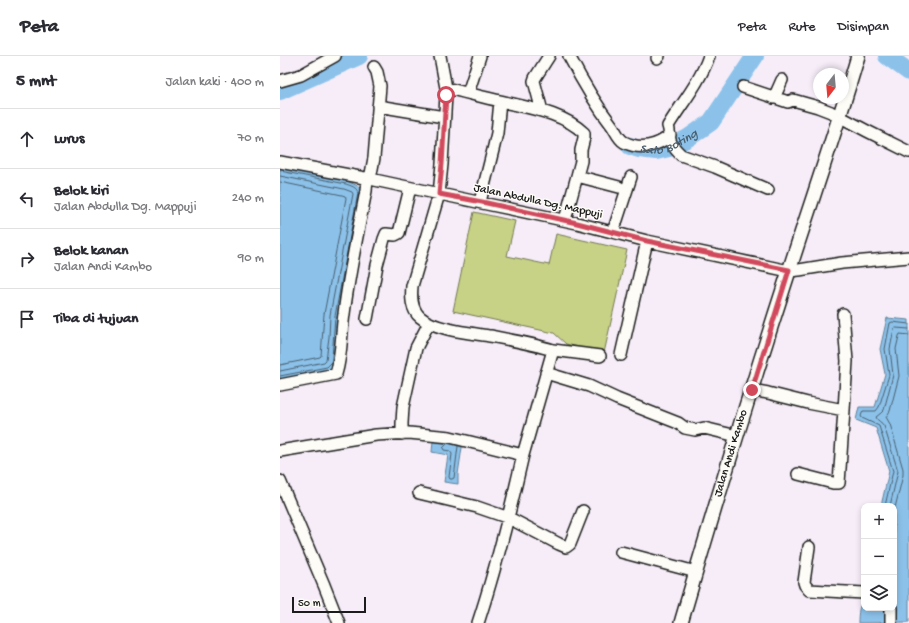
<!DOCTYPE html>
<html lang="id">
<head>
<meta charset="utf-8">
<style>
	body { margin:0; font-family:"Gochi Hand",sans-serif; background:#f7f7f7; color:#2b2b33 }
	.controls { position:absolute; right:12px; bottom:12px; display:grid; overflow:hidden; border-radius:8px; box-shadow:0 2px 6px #0003 }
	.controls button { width:36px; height:36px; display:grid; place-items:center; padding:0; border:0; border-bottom:1px solid #e1e1e2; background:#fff; color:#2b2b33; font:20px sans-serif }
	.compass { position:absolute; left:533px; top:12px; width:36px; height:36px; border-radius:50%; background:#fff; box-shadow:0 2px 6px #0003; rotate:196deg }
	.scale { position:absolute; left:12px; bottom:10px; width:74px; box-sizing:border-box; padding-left:4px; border:2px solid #1c1c1c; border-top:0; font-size:11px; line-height:14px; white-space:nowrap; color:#1c1c1c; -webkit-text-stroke:3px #fdfcf7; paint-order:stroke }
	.stop { position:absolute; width:12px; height:12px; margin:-9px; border:3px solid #d1495b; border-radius:50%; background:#fff }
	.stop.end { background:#d1495b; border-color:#fff; box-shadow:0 1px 4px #0008 }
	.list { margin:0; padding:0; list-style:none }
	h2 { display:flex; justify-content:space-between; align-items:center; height:52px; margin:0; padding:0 16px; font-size:17px }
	h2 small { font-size:13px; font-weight:400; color:#7c7c81 }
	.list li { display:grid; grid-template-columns:26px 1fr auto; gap:12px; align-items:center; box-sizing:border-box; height:60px; padding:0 16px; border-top:1px solid #e1e1e2 }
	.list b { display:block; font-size:15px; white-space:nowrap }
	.list p { margin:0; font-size:13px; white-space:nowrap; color:#7c7c81 }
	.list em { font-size:13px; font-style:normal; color:#7c7c81 }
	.icon { flex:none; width:22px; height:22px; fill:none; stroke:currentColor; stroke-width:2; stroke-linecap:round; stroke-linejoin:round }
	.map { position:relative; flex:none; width:629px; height:567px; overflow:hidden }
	header { display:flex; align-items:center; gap:24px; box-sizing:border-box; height:56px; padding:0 20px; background:#fff; border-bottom:1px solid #e1e1e2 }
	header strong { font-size:19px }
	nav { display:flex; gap:22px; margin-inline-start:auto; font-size:14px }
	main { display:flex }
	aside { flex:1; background:#fff }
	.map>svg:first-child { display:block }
	.green { fill:#c7d286; stroke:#727751 }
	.water { fill:#8cc2ea; stroke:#5f8098 }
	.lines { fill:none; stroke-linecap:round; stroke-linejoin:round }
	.shore { stroke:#495e6e; stroke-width:1 }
	.river { stroke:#8cc2ea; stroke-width:18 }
	.minor-casing { stroke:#1c1c1c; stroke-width:14 }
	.tertiary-casing { stroke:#1c1c1c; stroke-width:16 }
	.minor { stroke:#fdfcf7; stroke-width:11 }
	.tertiary { stroke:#fdfcf7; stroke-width:13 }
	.route { stroke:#d1495b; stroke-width:5 }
	.labels { text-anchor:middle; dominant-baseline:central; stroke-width:3; stroke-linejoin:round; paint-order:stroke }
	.street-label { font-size:12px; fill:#1c1c1c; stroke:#fdfcf7 }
	.water-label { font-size:13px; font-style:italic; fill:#495e6e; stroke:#fdfcf7 }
</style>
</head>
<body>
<header>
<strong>Peta</strong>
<nav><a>Peta</a><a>Rute</a><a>Disimpan</a></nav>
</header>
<main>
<aside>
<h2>5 mnt<small>Jalan kaki · 400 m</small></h2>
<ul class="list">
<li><svg class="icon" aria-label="ahead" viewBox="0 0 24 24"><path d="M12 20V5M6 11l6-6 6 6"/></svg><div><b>Lurus</b></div><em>70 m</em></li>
<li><svg class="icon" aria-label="left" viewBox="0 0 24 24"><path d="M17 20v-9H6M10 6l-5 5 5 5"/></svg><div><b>Belok kiri</b><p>Jalan Abdulla Dg. Mappuji</p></div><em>240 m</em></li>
<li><svg class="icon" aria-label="right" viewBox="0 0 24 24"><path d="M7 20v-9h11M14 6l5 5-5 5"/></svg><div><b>Belok kanan</b><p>Jalan Andi Kambo</p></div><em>90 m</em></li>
<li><svg class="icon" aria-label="arrive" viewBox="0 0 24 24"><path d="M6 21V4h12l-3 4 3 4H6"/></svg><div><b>Tiba di tujuan</b></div></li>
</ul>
</aside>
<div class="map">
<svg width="629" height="567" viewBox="0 0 629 567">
	<rect width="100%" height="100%" fill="#f6edf8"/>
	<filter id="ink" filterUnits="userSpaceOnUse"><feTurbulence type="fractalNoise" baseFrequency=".025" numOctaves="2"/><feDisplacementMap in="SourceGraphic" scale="8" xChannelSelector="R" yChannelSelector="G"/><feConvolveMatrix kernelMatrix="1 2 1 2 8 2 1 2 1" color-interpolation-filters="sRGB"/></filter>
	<g filter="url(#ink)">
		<path class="green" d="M 194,156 L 235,165 L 227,200 L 269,209 L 276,178 L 347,194 L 324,297 L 286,288 L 274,277 L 173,255 Z"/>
		<path class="water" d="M 0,111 L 67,125 L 80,131 L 82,136 L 55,308 L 49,315 L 0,324 Z
			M 607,262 L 629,264 L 629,566 L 578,567 C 578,558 579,548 584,541 L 584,552 L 614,552 L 614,450 L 601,450 L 609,415 L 596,372 L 576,364 L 579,351 L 595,351 L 605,318 L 600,293 Z
			M 165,382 L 183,385 L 178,418 L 178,428 L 164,426 L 168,399 L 152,396 L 153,385 L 164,386 Z"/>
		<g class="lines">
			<path class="shore" d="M 0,115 L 66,128 C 71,130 77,131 78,137 L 55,260 L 52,302 L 51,307 L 47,311 L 0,320
				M 0,120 L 64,133 L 72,136 L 73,138 L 50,259 L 49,281 L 46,304 L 44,306 L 0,315
				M 0,126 L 62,139 L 65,140 L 66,142 L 44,258 L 41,300 L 40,301 L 0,309
				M 168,387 L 163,392 L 164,394 L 170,395 L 172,398 L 169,421 L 170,423 L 172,423 L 174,422 L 178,390
				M 605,450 L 613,415 L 599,370 L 597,369 L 582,362 L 581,360 L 583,355 L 596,355 L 599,351 L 609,319 L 605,293 L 610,267 L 612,266 L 629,268
				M 610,450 L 618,415 L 604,370 C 602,366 597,365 596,361 L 601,357 L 604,354 L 613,319 L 610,293 L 614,273 L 616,272 L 629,273
				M 614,456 L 623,419 L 623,413 L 610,368 L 606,361 L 610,355 L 619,320 L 616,293 L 619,280 L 620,278 L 629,279"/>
			<g class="river">
				<path d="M 607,0 L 629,16"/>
				<path d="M 0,35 L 79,0"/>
				<path id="s1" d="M 350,90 L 359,93 L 376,95 L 389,92 L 408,82 L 431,66 L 475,0"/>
			</g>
			<defs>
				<path id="minor" d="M 160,0 L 166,32 L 166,39 L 162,108 L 159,138 L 132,230 C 131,241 131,253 140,261 C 155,274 191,277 210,280 C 231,284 253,288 273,294 L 243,399
					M 289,0 C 302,25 316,49 333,71 C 336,76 339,83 344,86 C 360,94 377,91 390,79
					M 429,0 C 420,26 402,47 388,70 C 390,75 389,79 390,84 C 391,89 397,95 401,99 L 435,111 L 488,134
					M 377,2 L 379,0
					M 0,25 L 21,19 L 55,0
					M 463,31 L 508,46 L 513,44 L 538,51 L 551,56 L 587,75 L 629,96
					M 166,32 C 184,36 202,41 220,45 C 248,52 282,56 304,77 L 304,82 L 301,94 L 301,105 L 297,120 L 339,131
					M 188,37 L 200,0
					M 494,42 L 502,24
					M 98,50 L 164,61
					M 262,55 L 254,25 L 255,22 L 269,0
					M 0,106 L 90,123 L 202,147 L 297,167 L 367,185 L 509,215 L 519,214 L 562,207 L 629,201
					M 90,123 L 94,102 L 100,30 L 97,16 L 94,11
					M 200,146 L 214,90 L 217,77 L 220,45
					M 285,164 L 297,120
					M 333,176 L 351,121
					M 563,258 L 567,305 L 564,354
					M 87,263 L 97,209 L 104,183 L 106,178 L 115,179 L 119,177 L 130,132
					M 273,294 L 320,300
					M 341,299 L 367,185
					M 266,317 L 309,330 L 337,343 L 398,367 L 405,372 L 415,374 L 424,372 L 457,380
					M 0,329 L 56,318 C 62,299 61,278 64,258 C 69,217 78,176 86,135 L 87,123
					M 472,334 L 488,337 L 528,347 L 564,354 L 559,427 L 553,427 L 518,418
					M 122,378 L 122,367 L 123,351 L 136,292 L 149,267
					M 0,395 L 96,379 L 129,377 L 170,381 L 243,399 C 230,456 216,512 198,567
					M 0,425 L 44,529 L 59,567
					M 139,437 L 197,451 L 229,462 L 279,488 L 286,491 L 290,488 L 303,455
					M 529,491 L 524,526 L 525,529 L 529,534 L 584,537
					M 341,496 L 416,516
					M 611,552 L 611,567"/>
				<g id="tertiary">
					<path id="s2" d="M 401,567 C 435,449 471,332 509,215 C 532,143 557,72 578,0"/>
				</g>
			</defs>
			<use href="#minor" class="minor-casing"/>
			<use href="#tertiary" class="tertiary-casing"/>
			<use href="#minor" class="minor"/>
			<use href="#tertiary" class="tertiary"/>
		</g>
	</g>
	<g class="lines" filter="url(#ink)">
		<path class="route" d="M 166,39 L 162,108 L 159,138 L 202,146 L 297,167 L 367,185 L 509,214 L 472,334"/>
	</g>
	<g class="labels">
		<g class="street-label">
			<text transform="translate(258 146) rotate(12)">Jalan Abdulla Dg. Mappuji</text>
			<text stroke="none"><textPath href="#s2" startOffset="177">Jalan Andi Kambo</textPath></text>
		</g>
		<g class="water-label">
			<text stroke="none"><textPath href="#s1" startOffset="41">Salo Boting</textPath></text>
		</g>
	</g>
</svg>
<div class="controls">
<button>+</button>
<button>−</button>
<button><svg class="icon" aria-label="layers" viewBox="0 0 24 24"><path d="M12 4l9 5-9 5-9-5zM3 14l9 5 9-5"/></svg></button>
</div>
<svg class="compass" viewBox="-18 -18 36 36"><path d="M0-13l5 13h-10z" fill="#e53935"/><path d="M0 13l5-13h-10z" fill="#7c7c81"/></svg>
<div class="scale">50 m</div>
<div class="stop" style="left:166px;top:39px"></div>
<div class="stop end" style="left:472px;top:334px"></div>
</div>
</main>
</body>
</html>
